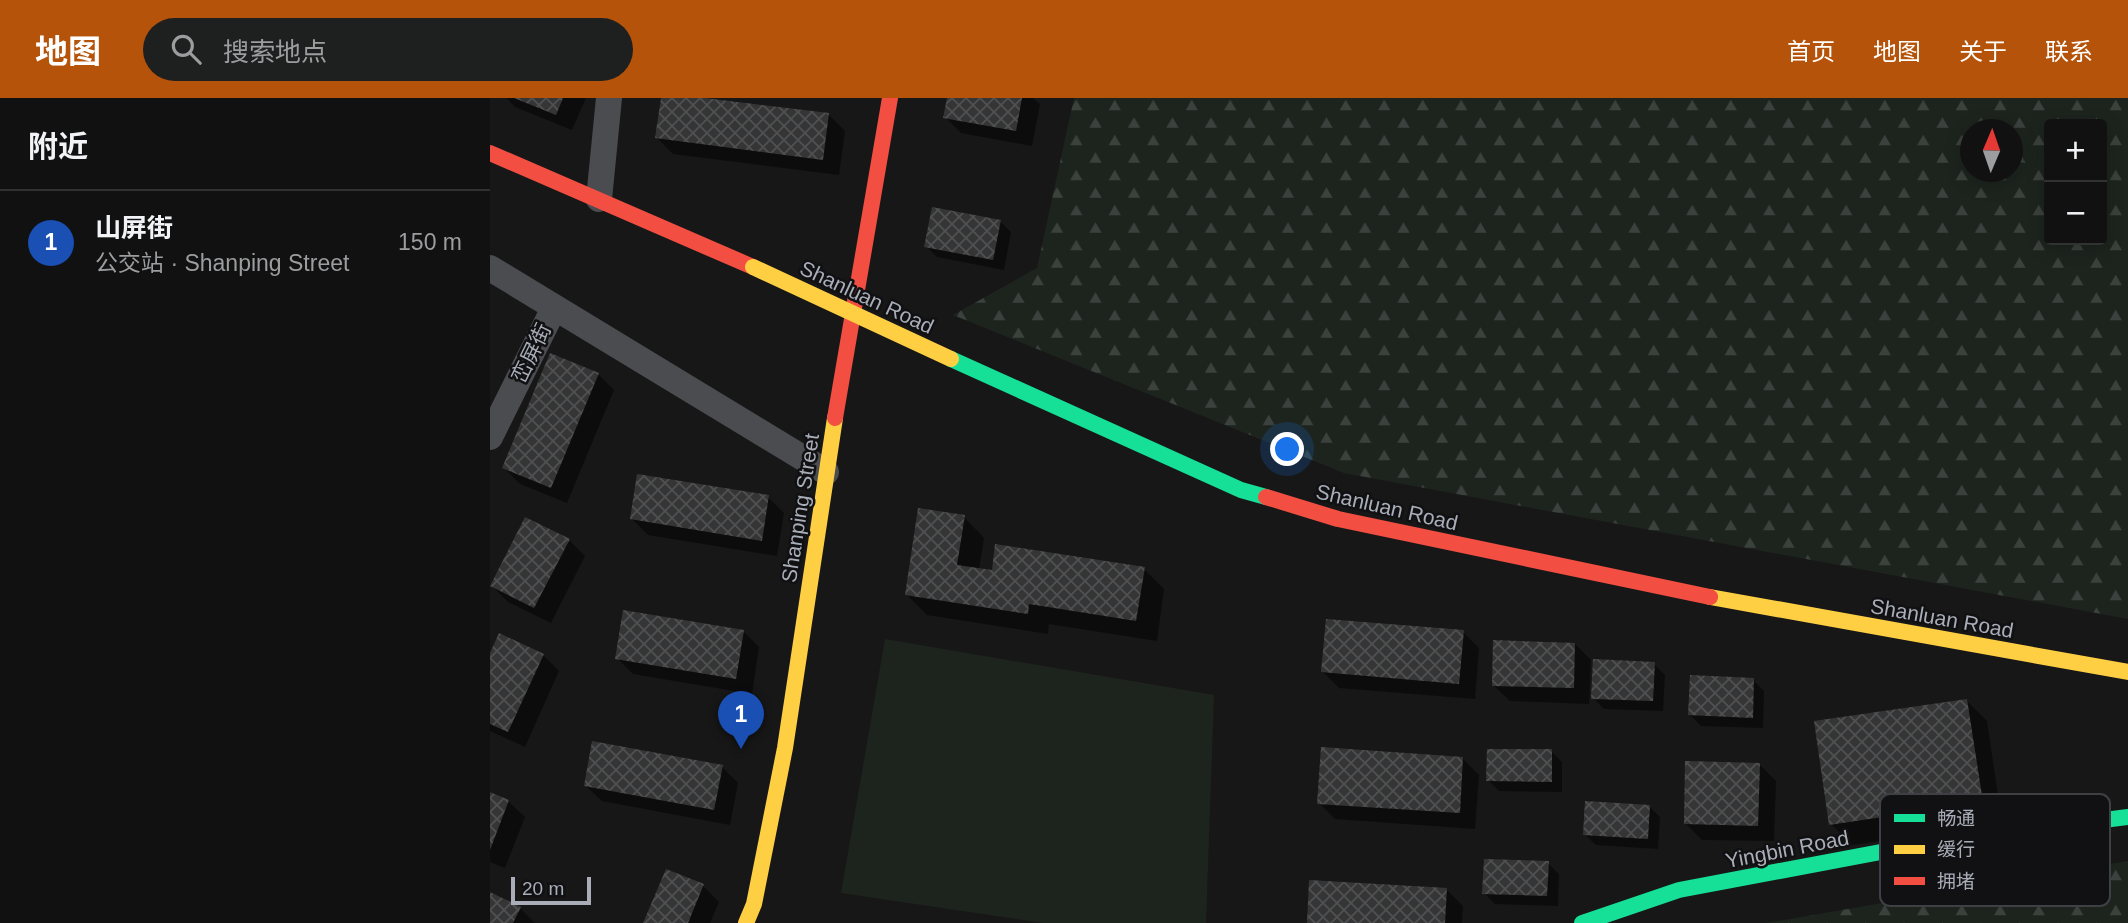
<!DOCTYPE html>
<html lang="zh">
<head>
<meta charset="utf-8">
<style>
	body { margin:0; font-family:Arial,"Noto Sans SC",sans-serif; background:#1e1f1f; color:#f1f3f6 }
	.controls { position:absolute; right:21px; top:21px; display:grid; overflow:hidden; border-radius:7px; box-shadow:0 4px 18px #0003 }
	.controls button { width:63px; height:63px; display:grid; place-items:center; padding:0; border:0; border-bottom:2px solid #303131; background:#111; color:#f1f3f6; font:35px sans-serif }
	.compass { position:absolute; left:1470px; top:21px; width:63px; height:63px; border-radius:50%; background:#111; box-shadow:0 4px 18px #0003; rotate:2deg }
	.scale { position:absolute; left:21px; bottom:18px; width:80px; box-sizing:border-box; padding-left:7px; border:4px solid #a8adb8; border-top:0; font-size:19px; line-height:24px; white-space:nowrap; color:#a8adb8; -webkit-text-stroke:5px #111113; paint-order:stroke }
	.you { position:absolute; left:798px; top:352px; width:24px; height:24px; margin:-18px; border:5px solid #fff; border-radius:50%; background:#1a73e8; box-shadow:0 0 0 10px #1a73e833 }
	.badge { display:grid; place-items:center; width:46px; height:46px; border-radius:50%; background:#b45309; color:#fff; font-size:23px; font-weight:700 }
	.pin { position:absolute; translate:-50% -58px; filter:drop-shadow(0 2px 4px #0008) }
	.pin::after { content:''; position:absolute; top:37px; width:24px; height:21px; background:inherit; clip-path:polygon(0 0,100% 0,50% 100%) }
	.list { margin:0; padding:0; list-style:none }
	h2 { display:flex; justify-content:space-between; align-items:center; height:91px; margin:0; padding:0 28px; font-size:30px }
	h2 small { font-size:23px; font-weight:400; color:#9c9d9f }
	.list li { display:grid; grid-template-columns:46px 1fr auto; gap:21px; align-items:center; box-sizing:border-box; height:105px; padding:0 28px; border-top:2px solid #303131 }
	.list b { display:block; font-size:26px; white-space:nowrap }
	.list p { margin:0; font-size:23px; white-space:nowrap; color:#9c9d9f }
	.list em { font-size:23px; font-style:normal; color:#9c9d9f }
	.icon { flex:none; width:38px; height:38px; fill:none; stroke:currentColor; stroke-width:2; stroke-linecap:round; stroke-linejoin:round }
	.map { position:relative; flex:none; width:1638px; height:825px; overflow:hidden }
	header { display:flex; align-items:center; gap:42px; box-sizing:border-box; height:98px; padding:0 35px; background:#b45309; color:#fff }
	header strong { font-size:33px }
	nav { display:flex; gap:38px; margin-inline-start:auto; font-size:24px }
	.search { width:490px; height:63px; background:#1e1f1f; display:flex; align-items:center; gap:18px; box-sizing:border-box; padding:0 24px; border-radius:38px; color:#9c9d9f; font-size:26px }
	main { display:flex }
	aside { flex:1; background:#111 }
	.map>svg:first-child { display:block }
	.forest { fill:url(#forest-firs); fill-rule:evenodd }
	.park { fill:#1d241e }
	.shadow { fill:#0007 }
	.building { fill:url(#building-cross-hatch) }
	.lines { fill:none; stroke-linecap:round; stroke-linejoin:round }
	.street { stroke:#4b4c50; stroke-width:26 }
	.fast { stroke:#16e098; stroke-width:16 }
	.slow { stroke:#ffcf43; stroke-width:16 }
	.jam { stroke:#f24e42; stroke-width:16 }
	.slow-bridge { stroke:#ffcf43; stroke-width:16 }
	.labels { text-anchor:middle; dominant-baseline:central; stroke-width:5; stroke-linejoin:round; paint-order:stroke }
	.street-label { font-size:21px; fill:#a8adb8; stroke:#111113 }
	.key { fill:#111113; stroke:#3e4045; stroke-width:2 }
	.key-label { font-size:19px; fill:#a8adb8 }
</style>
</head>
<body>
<header>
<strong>地图</strong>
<div class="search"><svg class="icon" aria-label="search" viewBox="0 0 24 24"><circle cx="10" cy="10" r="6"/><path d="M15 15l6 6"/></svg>搜索地点</div>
<nav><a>首页</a><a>地图</a><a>关于</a><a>联系</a></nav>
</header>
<main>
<aside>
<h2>附近<small></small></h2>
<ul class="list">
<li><span class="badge" style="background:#1a4fb4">1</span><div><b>山屏街</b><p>公交站 · Shanping Street</p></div><em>150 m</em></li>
</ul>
</aside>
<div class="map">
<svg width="1638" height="825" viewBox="0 0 1638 825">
	<defs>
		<pattern id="forest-firs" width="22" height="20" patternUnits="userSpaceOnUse" patternTransform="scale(1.75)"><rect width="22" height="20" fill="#1d241e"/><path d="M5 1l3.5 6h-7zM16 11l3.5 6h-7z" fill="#3b413d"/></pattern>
		<pattern id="building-cross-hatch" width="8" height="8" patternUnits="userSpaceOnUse" patternTransform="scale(1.75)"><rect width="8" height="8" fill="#353536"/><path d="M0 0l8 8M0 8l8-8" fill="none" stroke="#4f5051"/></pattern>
	</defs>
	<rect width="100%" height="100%" fill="#171717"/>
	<path class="forest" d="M 584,0 L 1638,0 L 1638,521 L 854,375 L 463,217 L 547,170 ZM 1559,26 L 1612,26 L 1612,142 L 1559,142 ZM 1480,32 L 1522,32 L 1522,74 L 1480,74 Z
		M 1638,763 L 1638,825 L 1276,825 Z"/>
	<path class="park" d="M 395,541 L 724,597 L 716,825 L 553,825 L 351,795 Z"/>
	<path class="shadow" d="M 17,0 L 96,0 L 82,32 L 25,9 Z
		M 172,0 L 201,0 L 339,17 L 355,33 L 349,77 L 183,56 L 167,40 Z
		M 458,0 L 543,0 L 550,6 L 542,48 L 471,35 L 455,19 Z
		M 510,123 L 521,134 L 514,172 L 447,159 L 436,148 Z
		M 108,276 L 124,292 L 77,405 L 30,386 L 14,370 Z
		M 278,399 L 294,415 L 287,458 L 158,437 L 142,421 Z
		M 474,419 L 494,440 L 489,472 L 503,474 L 654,471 L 674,491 L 667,543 L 559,526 L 558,536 L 437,517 L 417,497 Z
		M 79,442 L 95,458 L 61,525 L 18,504 L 2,488 Z
		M 253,533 L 269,549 L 262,596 L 143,576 L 127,560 Z
		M 973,534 L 989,550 L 985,601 L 849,590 L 833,574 Z
		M 10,537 L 53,557 L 69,573 L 35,649 L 0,633 L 0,559 Z
		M 1085,546 L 1101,562 L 1099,606 L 1020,603 L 1003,587 Z
		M 1164,566 L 1175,577 L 1173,613 L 1114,611 L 1103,600 Z
		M 1263,582 L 1274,593 L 1273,630 L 1211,628 L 1200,617 Z
		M 1476,602 L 1497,623 L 1512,725 L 1362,747 L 1341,726 Z
		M 1061,653 L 1072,664 L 1072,694 L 1009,693 L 998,682 Z
		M 973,661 L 989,677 L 985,731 L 845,721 L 829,705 Z
		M 1270,667 L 1286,683 L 1284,743 L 1212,742 L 1196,726 Z
		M 232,669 L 248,685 L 240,727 L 112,703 L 95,687 Z
		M 0,696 L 18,703 L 35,719 L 15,770 L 0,764 Z
		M 1159,708 L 1170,719 L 1168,751 L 1106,747 L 1095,737 Z
		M 1058,765 L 1069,776 L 1068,808 L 1005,806 L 994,795 Z
		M 213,788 L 229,804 L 220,825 L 155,825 Z
		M 957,792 L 973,808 L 972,825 L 818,825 Z
		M 0,796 L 30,810 L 45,825 L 0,825 Z"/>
	<path class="building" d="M 24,0 L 73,0 L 66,17 Z
		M 171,0 L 215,0 L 339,15 L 333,62 L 165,40 Z
		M 457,0 L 532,0 L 526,33 L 453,20 Z
		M 442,109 L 511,122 L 503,162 L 434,149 Z
		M 60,255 L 109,275 L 61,390 L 12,370 Z
		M 147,376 L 279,397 L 272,443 L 140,421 Z
		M 428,410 L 475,417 L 467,467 L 502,472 L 505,446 L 655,469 L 646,523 L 539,506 L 538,516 L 415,497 Z
		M 35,419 L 80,441 L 44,510 L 0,488 Z
		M 133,512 L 254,532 L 246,581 L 125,561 Z
		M 836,521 L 974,532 L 969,586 L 831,574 Z
		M 9,535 L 54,556 L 18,634 L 0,626 L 0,555 Z
		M 1003,542 L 1085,545 L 1084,590 L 1002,588 Z
		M 1103,561 L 1165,564 L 1163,603 L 1101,601 Z
		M 1200,577 L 1264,580 L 1263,620 L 1198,617 Z
		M 1477,601 L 1493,704 L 1339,727 L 1324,623 Z
		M 102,643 L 233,667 L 224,712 L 94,688 Z
		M 831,649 L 973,659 L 970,715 L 827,706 Z
		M 997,651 L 1062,651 L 1062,684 L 996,683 Z
		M 1195,663 L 1270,665 L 1268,728 L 1194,726 Z
		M 0,694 L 19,702 L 0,752 Z
		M 1095,703 L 1160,707 L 1158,741 L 1093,737 Z
		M 994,761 L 1059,763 L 1057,798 L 992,796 Z
		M 176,771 L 214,786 L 198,825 L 153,825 Z
		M 819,782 L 957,790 L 955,825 L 817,825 Z
		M 0,794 L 31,809 L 23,825 L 0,825 Z"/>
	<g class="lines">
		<path class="street" d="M 109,101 L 119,0
			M 0,170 L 336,374
			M 0,339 L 64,210"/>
		<path class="fast" d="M 461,261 L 751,392 L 776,399
			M 1092,825 L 1189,792 L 1449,743 L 1638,719"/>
		<path class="slow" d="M 1220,499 L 1638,574
			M 256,825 L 264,806 L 295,650 L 345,320"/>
		<path class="jam" d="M 0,55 L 263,169
			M 345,320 L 400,0
			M 776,399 L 848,421 L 1220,499"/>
		<path class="slow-bridge" d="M 263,169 L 461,261"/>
	</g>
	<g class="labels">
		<g class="street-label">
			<text transform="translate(377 199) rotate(25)">Shanluan Road</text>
			<text transform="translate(41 255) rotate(-64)">峦屏街</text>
			<text transform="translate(897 409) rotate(13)">Shanluan Road</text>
			<text transform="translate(310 410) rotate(-81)">Shanping Street</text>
			<text transform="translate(1452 520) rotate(10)">Shanluan Road</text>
			<text transform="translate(1297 751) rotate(-11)">Yingbin Road</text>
		</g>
	</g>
	<rect x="1390" y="696" width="230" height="112" rx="10" class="key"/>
	<rect x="1404" y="716" width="31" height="8" fill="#16e098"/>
	<rect x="1404" y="747" width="31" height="9" fill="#ffcf43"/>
	<rect x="1404" y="779" width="31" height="8" fill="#f24e42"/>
	<g class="key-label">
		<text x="1447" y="727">畅通</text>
		<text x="1447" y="758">缓行</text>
		<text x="1447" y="790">拥堵</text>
	</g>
</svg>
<div class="controls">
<button>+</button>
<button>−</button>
</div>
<svg class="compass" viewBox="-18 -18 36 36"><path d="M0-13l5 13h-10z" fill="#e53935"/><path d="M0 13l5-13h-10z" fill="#9c9d9f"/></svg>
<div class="scale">20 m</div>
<div class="you"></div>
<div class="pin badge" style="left:251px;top:651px;background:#1a4fb4">1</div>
</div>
</main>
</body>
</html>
